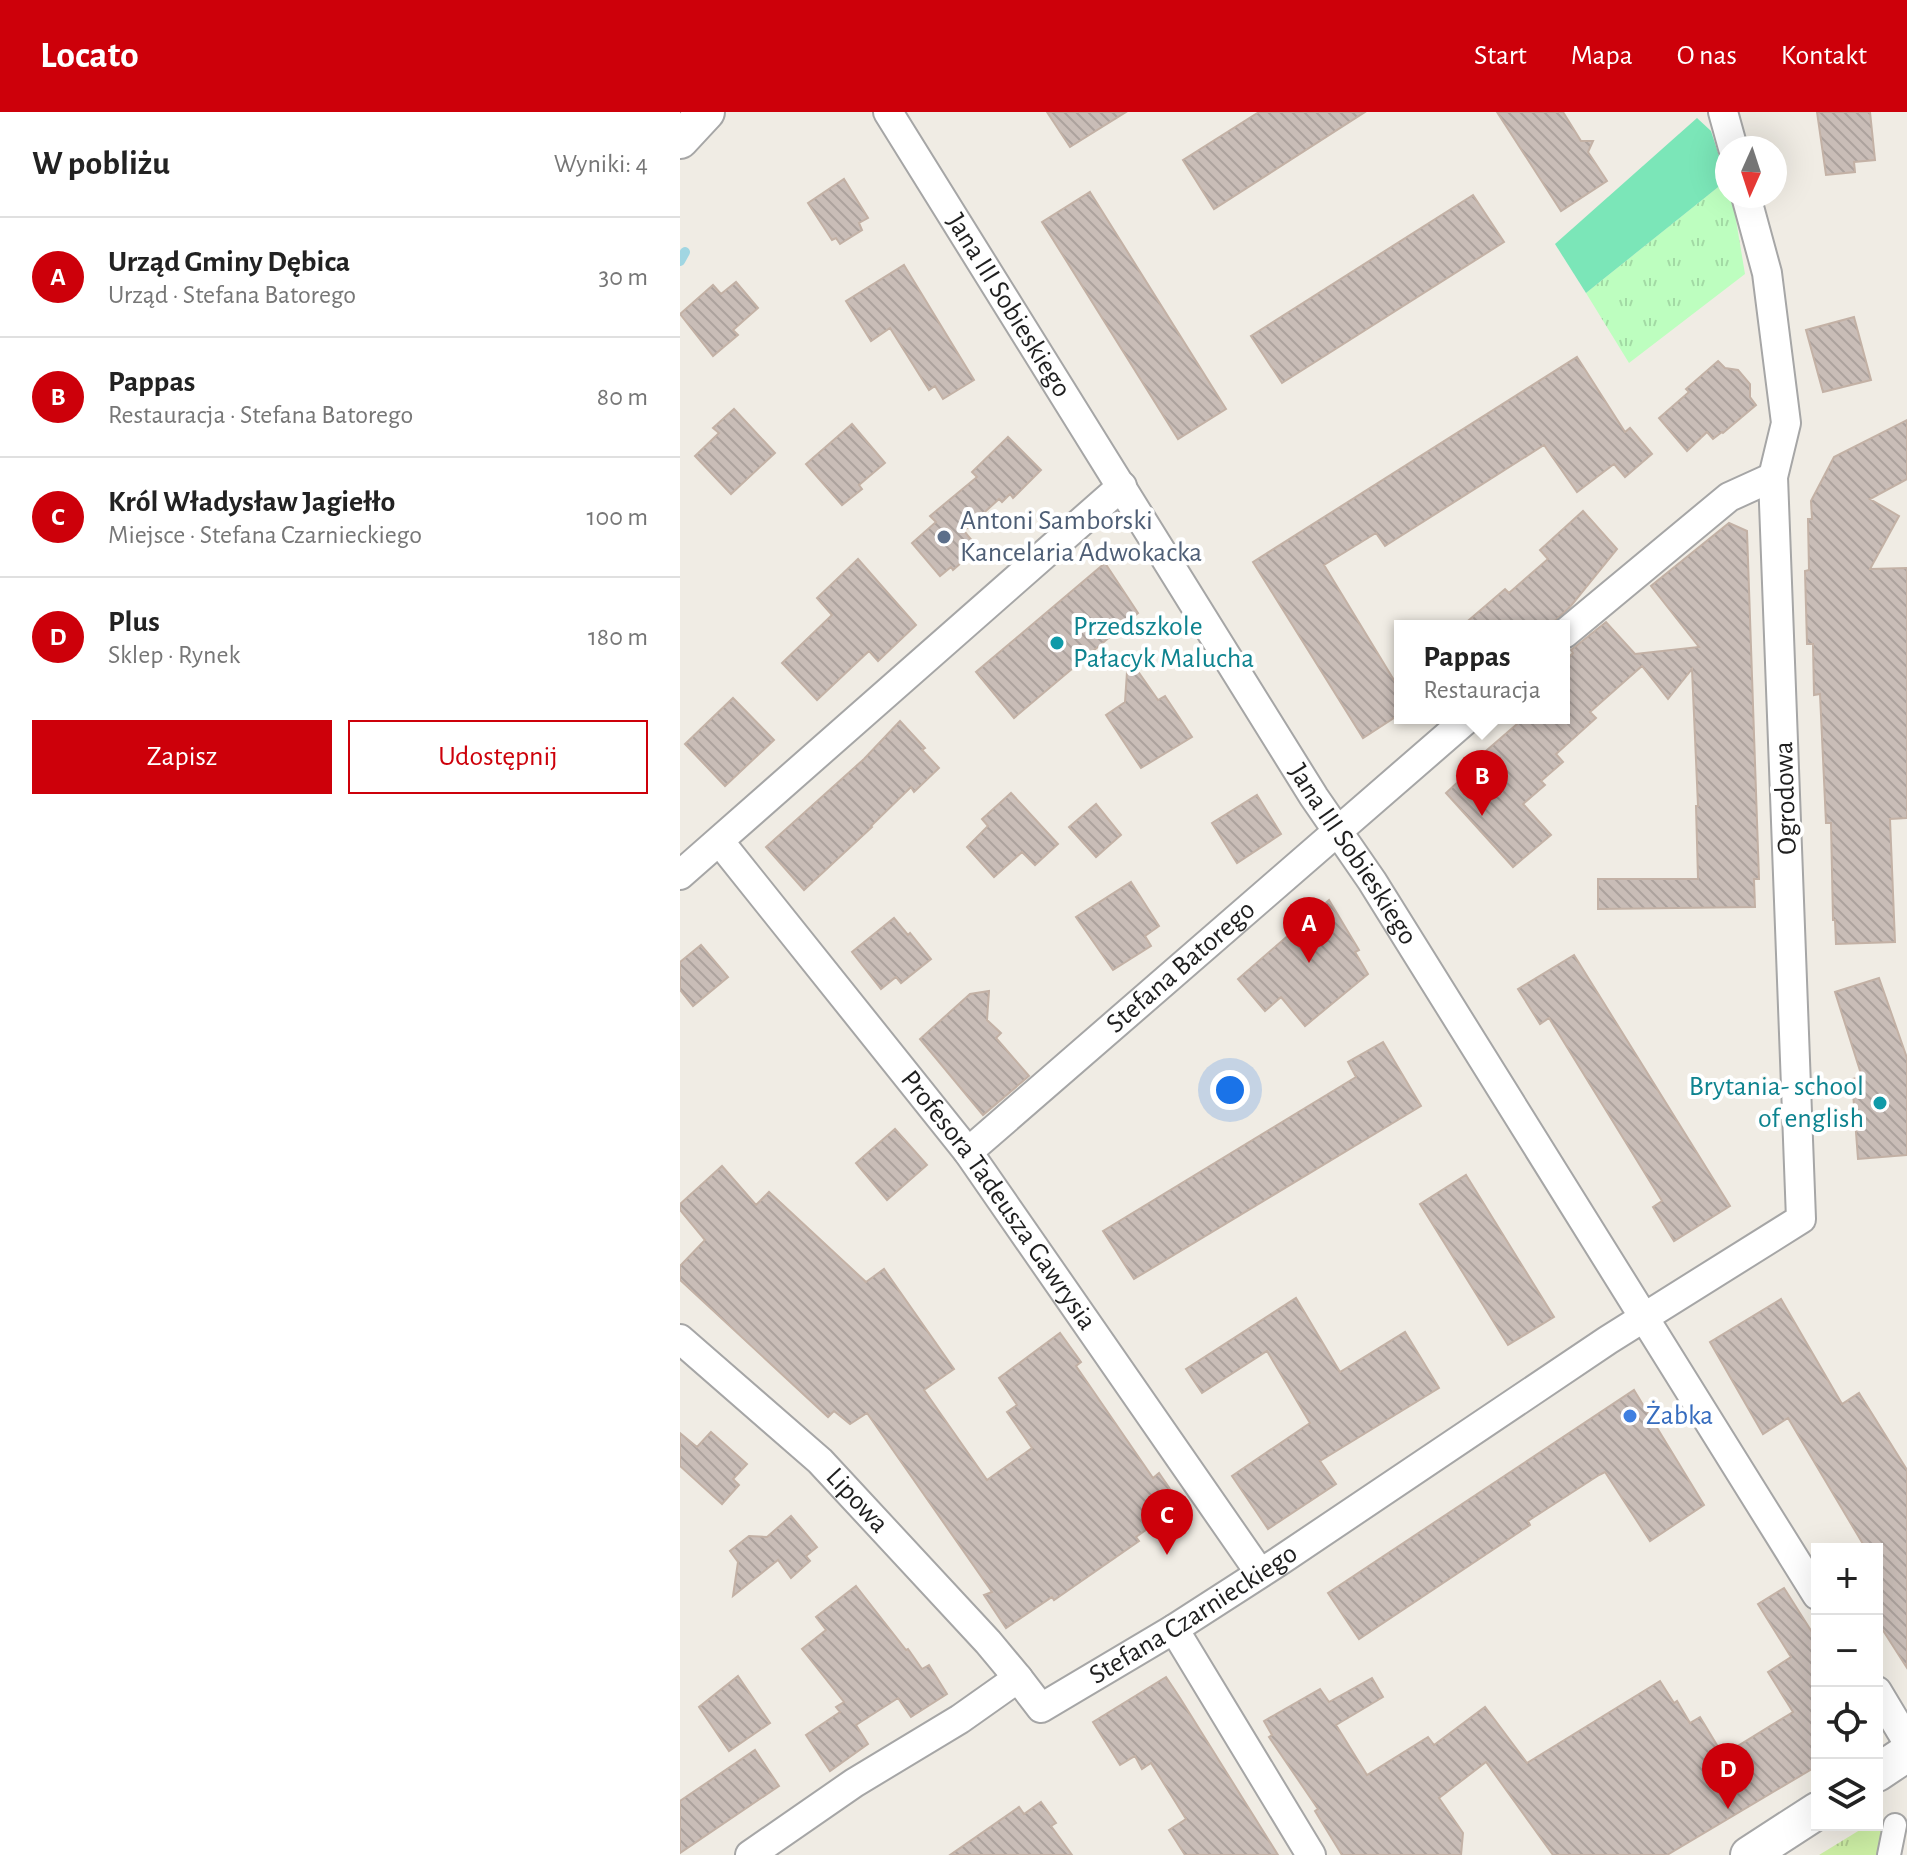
<!DOCTYPE html>
<html lang="pl">
<head>
<meta charset="utf-8">
<style>
	body { margin:0; font-family:"Alegreya Sans",sans-serif; background:#f2f2f2; color:#222 }
	.controls { position:absolute; right:24px; bottom:24px; display:grid; overflow:hidden; border-radius:0px; box-shadow:0 8px 32px #0002 }
	.controls button { width:72px; height:72px; display:grid; place-items:center; padding:0; border:0; border-bottom:2px solid #e0e0e0; background:#fff; color:#222; font:40px sans-serif }
	.compass { position:absolute; left:1035px; top:24px; width:72px; height:72px; border-radius:50%; background:#fff; box-shadow:0 8px 32px #0002; rotate:183deg }
	.you { position:absolute; left:550px; top:978px; width:28px; height:28px; margin:-20px; border:6px solid #fff; border-radius:50%; background:#1a73e8; box-shadow:0 0 0 12px #1a73e833 }
	.badge { display:grid; place-items:center; width:52px; height:52px; border-radius:50%; background:#cd000a; color:#fff; font-size:26px; font-weight:700 }
	.pin { position:absolute; translate:-50% -66px; filter:drop-shadow(0 2px 4px #0008) }
	.pin::after { content:''; position:absolute; top:42px; width:28px; height:24px; background:inherit; clip-path:polygon(0 0,100% 0,50% 100%) }
	.popup { position:absolute; left:714px; top:508px; width:176px; height:104px; box-sizing:border-box; display:grid; place-content:center; border-radius:0px; background:#fff; filter:drop-shadow(0 2px 6px #0005); font-size:26px; white-space:nowrap; color:#767676 }
	.popup b { font-size:30px; color:#222 }
	.popup::after { content:''; position:absolute; left:50%; top:100%; margin-left:-16px; border:16px solid transparent; border-top-color:#fff }
	.list { margin:0; padding:0; list-style:none }
	h2 { display:flex; justify-content:space-between; align-items:center; height:104px; margin:0; padding:0 32px; font-size:34px }
	h2 small { font-size:26px; font-weight:400; color:#767676 }
	.list li { display:grid; grid-template-columns:52px 1fr auto; gap:24px; align-items:center; box-sizing:border-box; height:120px; padding:0 32px; border-top:2px solid #e0e0e0 }
	.list b { display:block; font-size:30px; white-space:nowrap }
	.list p { margin:0; font-size:26px; white-space:nowrap; color:#767676 }
	.list em { font-size:26px; font-style:normal; color:#767676 }
	.actions { display:flex; gap:16px; padding:24px 32px }
	.actions a { flex:1; padding:18px 0; border:2px solid #cd000a; border-radius:0px; text-align:center; font-size:28px; color:#cd000a }
	.actions .main { background:#cd000a; color:#fff }
	.icon { flex:none; width:44px; height:44px; fill:none; stroke:currentColor; stroke-width:2; stroke-linecap:round; stroke-linejoin:round }
	.map { position:relative; flex:none; width:1227px; height:1743px; overflow:hidden }
	header { display:flex; align-items:center; gap:48px; box-sizing:border-box; height:112px; padding:0 40px; background:#cd000a; color:#fff }
	header strong { font-size:38px }
	nav { display:flex; gap:44px; margin-inline-start:auto; font-size:28px }
	main { display:flex }
	aside { flex:1; background:#fff }
	.map>svg:first-child { display:block }
	.grass { fill:url(#grass-tufts) }
	.park { fill:url(#park-tufts) }
	.pitch { fill:#7be6b8 }
	.lines { fill:none; stroke-linecap:round; stroke-linejoin:round }
	.stream { stroke:#a1d6e2; stroke-width:10 }
	.building { fill:url(#building-back-hatch); stroke:#c3b1a5; stroke-width:2 }
	.pedestrian-casing { stroke:#a6a6a6; stroke-width:26 }
	.minor-casing { stroke:#a6a6a6; stroke-width:32 }
	.tertiary-casing { stroke:#a6a6a6; stroke-width:40 }
	.pedestrian { stroke:#fff; stroke-width:22 }
	.minor { stroke:#fff; stroke-width:28 }
	.tertiary { stroke:#fff; stroke-width:36 }
	.service-dot { fill:#5c6f8a; stroke:#fff; stroke-width:3 }
	.culture-dot { fill:#0f9aa8; stroke:#fff; stroke-width:3 }
	.shop-dot { fill:#3f7fe0; stroke:#fff; stroke-width:3 }
	.labels { text-anchor:middle; dominant-baseline:central; stroke-width:8; stroke-linejoin:round; paint-order:stroke }
	.street-label { font-size:28px; fill:#1f1f1f; stroke:#fff }
	.service-label { font-size:28px; fill:#4e5e75; stroke:#fff; text-anchor:start }
	.culture-label { font-size:28px; fill:#0d838f; stroke:#fff; text-anchor:start }
	.shop-label { font-size:28px; fill:#366cbe; stroke:#fff; text-anchor:start }
</style>
</head>
<body>
<header>
<strong>Locato</strong>
<nav><a>Start</a><a>Mapa</a><a>O nas</a><a>Kontakt</a></nav>
</header>
<main>
<aside>
<h2>W pobliżu<small>Wyniki: 4</small></h2>
<ul class="list">
<li><span class="badge">A</span><div><b>Urząd Gminy Dębica</b><p>Urząd · Stefana Batorego</p></div><em>30 m</em></li>
<li><span class="badge">B</span><div><b>Pappas</b><p>Restauracja · Stefana Batorego</p></div><em>80 m</em></li>
<li><span class="badge">C</span><div><b>Król Władysław Jagiełło</b><p>Miejsce · Stefana Czarnieckiego</p></div><em>100 m</em></li>
<li><span class="badge">D</span><div><b>Plus</b><p>Sklep · Rynek</p></div><em>180 m</em></li>
</ul>
<div class="actions"><a class="main">Zapisz</a><a>Udostępnij</a></div>
</aside>
<div class="map">
<svg width="1227" height="1743" viewBox="0 0 1227 1743">
	<defs>
		<pattern id="grass-tufts" width="24" height="20" patternUnits="userSpaceOnUse" patternTransform="scale(2)"><rect width="24" height="20" fill="#cdefa5"/><path d="M3 7l-1-3M5 7V3M7 7l1-3M15 17l-1-3M17 17v-4M19 17l1-3" fill="none" stroke="#b0cc8e"/></pattern>
		<pattern id="park-tufts" width="24" height="20" patternUnits="userSpaceOnUse" patternTransform="scale(2)"><rect width="24" height="20" fill="#bdfebf"/><path d="M3 7l-1-3M5 7V3M7 7l1-3M15 17l-1-3M17 17v-4M19 17l1-3" fill="none" stroke="#a2d9a4"/></pattern>
		<pattern id="building-back-hatch" width="6" height="6" patternUnits="userSpaceOnUse" patternTransform="scale(2)"><rect width="6" height="6" fill="#c9bdb7"/><path d="M-1 5l2 2M0 0l6 6M5-1l2 2" fill="none" stroke="#aca29d"/></pattern>
	</defs>
	<rect width="100%" height="100%" fill="#f0ece4"/>
	<path class="grass" d="M 1197,1710 L 1207,1711 L 1201,1743 L 1139,1743 L 1188,1713 L 1197,1713 Z"/>
	<path class="park" d="M 1047,68 L 1047,84 L 1052,84 L 1065,162 L 949,251 L 906,181 Z"/>
	<path class="pitch" d="M 1017,6 L 1031,19 L 1047,68 L 906,181 L 875,132 Z"/>
	<g class="lines">
		<path class="stream" d="M 0,149 L 5,140"/>
	</g>
	<path class="building" d="M 367,0 L 446,0 L 390,35 Z
		M 579,0 L 685,0 L 534,97 L 503,48 Z
		M 817,0 L 883,0 L 901,29 L 913,29 L 908,40 L 927,69 L 881,99 Z
		M 1137,0 L 1190,0 L 1195,48 L 1174,50 L 1175,60 L 1146,63 Z
		M 164,67 L 188,106 L 179,111 L 182,118 L 160,132 L 156,126 L 152,128 L 128,91 Z
		M 410,80 L 546,297 L 498,327 L 362,110 Z
		M 793,83 L 824,130 L 602,271 L 571,224 Z
		M 224,153 L 294,268 L 263,287 L 255,274 L 249,278 L 210,216 L 191,229 L 166,189 Z
		M 56,170 L 78,196 L 53,218 L 58,223 L 33,244 L 0,202 L 33,173 L 41,182 Z
		M 1174,205 L 1191,268 L 1143,280 L 1126,218 Z
		M 897,245 L 945,320 L 950,316 L 972,342 L 945,365 L 934,352 L 897,380 L 864,333 L 705,434 L 696,421 L 644,453 L 720,578 L 720,602 L 683,626 L 573,450 Z
		M 1038,249 L 1045,256 L 1058,258 L 1070,272 L 1070,285 L 1076,293 L 1043,321 L 1042,320 L 1033,327 L 1027,320 L 1007,339 L 979,306 L 1009,280 L 1006,277 Z
		M 54,297 L 95,341 L 51,382 L 15,344 L 39,321 L 33,316 Z
		M 1227,308 L 1227,367 L 1190,387 L 1219,404 L 1190,457 L 1227,456 L 1227,706 L 1210,707 L 1215,830 L 1156,832 L 1155,808 L 1153,808 L 1151,711 L 1146,711 L 1140,582 L 1134,583 L 1133,532 L 1127,532 L 1125,459 L 1129,458 L 1128,407 L 1132,407 L 1131,389 L 1154,345 Z
		M 172,312 L 205,351 L 179,373 L 182,377 L 162,393 L 126,352 Z
		M 328,325 L 361,358 L 333,386 L 330,382 L 322,390 L 319,387 L 284,419 L 298,436 L 273,458 L 271,455 L 260,464 L 232,431 L 256,410 L 250,404 L 297,365 L 292,360 Z
		M 903,399 L 937,437 L 890,495 L 869,514 L 782,514 L 825,477 L 829,481 L 868,447 L 860,438 Z
		M 1049,411 L 1067,419 L 1079,767 L 1074,767 L 1075,795 L 918,797 L 918,767 L 1018,767 L 1016,694 L 1018,694 L 1012,557 L 988,587 L 962,554 L 910,600 L 916,606 L 876,642 L 883,650 L 861,669 L 865,673 L 843,692 L 871,723 L 833,755 L 766,681 L 780,668 L 777,664 L 844,606 L 884,606 L 884,550 L 893,541 L 891,538 L 926,510 L 955,542 L 1019,535 L 971,474 Z
		M 178,447 L 236,513 L 198,549 L 189,539 L 137,588 L 102,551 L 152,503 L 137,486 Z
		M 425,451 L 458,501 L 334,606 L 296,560 Z
		M 448,545 L 478,588 L 485,584 L 512,625 L 461,656 L 426,603 L 445,590 Z
		M 53,586 L 94,628 L 45,674 L 5,632 Z
		M 220,609 L 245,636 L 242,638 L 259,656 L 234,680 L 231,675 L 191,714 L 192,715 L 124,778 L 86,735 L 184,647 Z
		M 331,681 L 378,732 L 355,753 L 342,740 L 314,765 L 287,735 L 308,714 L 302,707 Z
		M 577,683 L 601,722 L 557,751 L 532,711 Z
		M 416,692 L 441,723 L 416,745 L 389,715 Z
		M 451,770 L 479,814 L 465,824 L 471,834 L 433,858 L 396,805 Z
		M 649,788 L 679,838 L 675,840 L 688,862 L 625,914 L 601,885 L 585,899 L 558,867 Z
		M 214,806 L 228,823 L 230,821 L 251,847 L 221,871 L 216,865 L 201,877 L 172,840 Z
		M 21,833 L 48,865 L 13,894 L 0,878 L 0,850 Z
		M 894,843 L 1050,1094 L 994,1129 L 973,1095 L 982,1089 L 869,906 L 860,912 L 838,877 Z
		M 1199,866 L 1227,946 L 1227,1043 L 1178,1047 L 1172,967 L 1182,965 L 1155,880 Z
		M 309,879 L 307,908 L 321,921 L 316,926 L 349,964 L 303,1003 L 240,927 L 290,882 Z
		M 703,930 L 741,994 L 454,1167 L 423,1119 L 676,965 L 668,950 Z
		M 215,1017 L 247,1053 L 207,1088 L 176,1051 Z
		M 42,1054 L 76,1093 L 89,1080 L 186,1170 L 204,1157 L 274,1257 L 244,1278 L 307,1368 L 352,1336 L 327,1300 L 337,1293 L 319,1266 L 380,1221 L 401,1250 L 396,1254 L 473,1366 L 479,1361 L 501,1393 L 456,1425 L 459,1429 L 374,1488 L 372,1485 L 326,1516 L 304,1483 L 312,1480 L 187,1301 L 170,1312 L 154,1299 L 148,1305 L 0,1168 L 0,1154 L 25,1128 L 0,1098 L 0,1092 Z
		M 786,1063 L 874,1205 L 828,1233 L 740,1092 Z
		M 616,1186 L 660,1260 L 725,1220 L 759,1276 L 640,1349 L 656,1372 L 588,1417 L 552,1364 L 630,1311 L 587,1239 L 522,1281 L 506,1257 Z
		M 1101,1187 L 1162,1292 L 1179,1281 L 1227,1358 L 1227,1556 L 1197,1509 L 1197,1437 L 1186,1437 L 1108,1306 L 1083,1322 L 1030,1230 Z
		M 954,1278 L 1024,1393 L 970,1429 L 925,1360 L 919,1363 L 848,1409 L 850,1413 L 679,1527 L 648,1481 Z
		M 31,1320 L 67,1352 L 53,1367 L 59,1373 L 42,1392 L 0,1354 L 0,1321 L 17,1335 Z
		M 111,1404 L 137,1435 L 126,1444 L 130,1449 L 111,1466 L 98,1448 L 53,1484 L 58,1450 L 50,1439 L 69,1424 L 87,1425 Z
		M 176,1474 L 226,1538 L 228,1537 L 242,1557 L 249,1553 L 267,1582 L 231,1605 L 218,1586 L 176,1613 L 188,1632 L 150,1659 L 126,1623 L 160,1600 L 156,1595 L 164,1590 L 122,1537 L 146,1518 L 136,1505 Z
		M 1104,1476 L 1137,1528 L 1137,1654 L 987,1743 L 873,1743 L 806,1650 L 759,1686 L 783,1721 L 781,1743 L 662,1743 L 635,1699 L 638,1697 L 589,1625 L 592,1623 L 584,1609 L 640,1577 L 649,1590 L 692,1566 L 703,1585 L 656,1613 L 687,1663 L 748,1625 L 754,1633 L 805,1595 L 847,1651 L 980,1569 L 994,1591 L 997,1589 L 1010,1611 L 1020,1605 L 1043,1643 L 1113,1600 L 1088,1560 L 1111,1545 L 1078,1492 Z
		M 58,1564 L 90,1611 L 49,1639 L 19,1595 Z
		M 486,1565 L 500,1586 L 598,1743 L 505,1743 L 489,1718 L 506,1707 L 471,1651 L 462,1657 L 455,1644 L 440,1653 L 413,1610 Z
		M 75,1638 L 99,1674 L 0,1741 L 0,1689 Z
		M 361,1690 L 376,1711 L 371,1714 L 392,1743 L 270,1743 L 339,1695 L 344,1702 Z"/>
	<g class="lines">
		<defs>
			<path id="pedestrian" d="M 1209,1743 L 1215,1713"/>
			<g id="minor">
				<path id="s1" d="M 208,0 L 634,685 L 692,769 L 1137,1483"/>
				<path d="M 1043,0 L 1053,36"/>
				<path d="M 884,522 L 1049,385 L 1093,365"/>
				<path id="s2" d="M 40,730 L 288,1040 L 580,1461"/>
				<path d="M 0,763 L 442,374"/>
				<path id="s3" d="M 288,1040 L 788,606"/>
				<path id="s4" d="M 0,1227 L 140,1349 L 308,1530 L 338,1566"/>
				<path d="M 494,1517 L 631,1743"/>
				<path d="M 1197,1579 L 1227,1629"/>
				<path id="s5" d="M 70,1743 L 174,1671 L 280,1607 L 338,1566 L 361,1596 L 494,1517 L 598,1450 L 928,1228 L 1121,1107 L 1093,365 L 1106,311 L 1087,161 L 1066,84"/>
			</g>
			<path id="tertiary" d="M 0,28 L 26,0
				M 1197,1661 L 1227,1641
				M 1069,1743 L 1137,1699"/>
		</defs>
		<use href="#pedestrian" class="pedestrian-casing"/>
		<use href="#minor" class="minor-casing"/>
		<use href="#tertiary" class="tertiary-casing"/>
		<use href="#pedestrian" class="pedestrian"/>
		<use href="#minor" class="minor"/>
		<use href="#tertiary" class="tertiary"/>
	</g>
	<circle class="service-dot" cx="264" cy="425" r="8"/>
	<g class="culture-dot">
		<circle cx="377" cy="531" r="8"/>
		<circle cx="1200" cy="991" r="8"/>
	</g>
	<circle class="shop-dot" cx="950" cy="1304" r="8"/>
	<g class="labels">
		<g class="street-label">
			<text stroke="none"><textPath href="#s1" startOffset="228">Jana III Sobieskiego</textPath></text>
			<text transform="translate(1106 686) rotate(-92)">Ogrodowa</text>
			<text stroke="none"><textPath href="#s1" startOffset="876">Jana III Sobieskiego</textPath></text>
			<text stroke="none"><textPath href="#s3" startOffset="282">Stefana Batorego</textPath></text>
			<text stroke="none"><textPath href="#s2" startOffset="454">Profesora Tadeusza Gawrysia</textPath></text>
			<text stroke="none"><textPath href="#s4" startOffset="240">Lipowa</textPath></text>
			<text stroke="none"><textPath href="#s5" startOffset="538">Stefana Czarnieckiego</textPath></text>
		</g>
		<g class="service-label">
			<text x="280" y="409">Antoni Samborski<tspan x="280" dy="32">Kancelaria Adwokacka</tspan></text>
		</g>
		<g class="culture-label">
			<text x="393" y="515">Przedszkole<tspan x="393" dy="32">Pałacyk Malucha</tspan></text>
			<text x="1184" y="975" text-anchor="end">Brytania- school<tspan x="1184" dy="32">of english</tspan></text>
		</g>
		<g class="shop-label">
			<text x="966" y="1304">Żabka</text>
		</g>
	</g>
</svg>
<div class="controls">
<button>+</button>
<button>−</button>
<button><svg class="icon" aria-label="locate" viewBox="0 0 24 24"><circle cx="12" cy="12" r="6"/><path d="M12 2v4M12 18v4M2 12h4M18 12h4"/></svg></button>
<button><svg class="icon" aria-label="layers" viewBox="0 0 24 24"><path d="M12 4l9 5-9 5-9-5zM3 14l9 5 9-5"/></svg></button>
</div>
<svg class="compass" viewBox="-18 -18 36 36"><path d="M0-13l5 13h-10z" fill="#e53935"/><path d="M0 13l5-13h-10z" fill="#767676"/></svg>
<div class="you"></div>
<div class="pin badge" style="left:629px;top:851px">A</div>
<div class="pin badge" style="left:802px;top:704px">B</div>
<div class="popup"><b>Pappas</b>Restauracja</div>
<div class="pin badge" style="left:487px;top:1443px">C</div>
<div class="pin badge" style="left:1048px;top:1697px">D</div>
</div>
</main>
</body>
</html>
